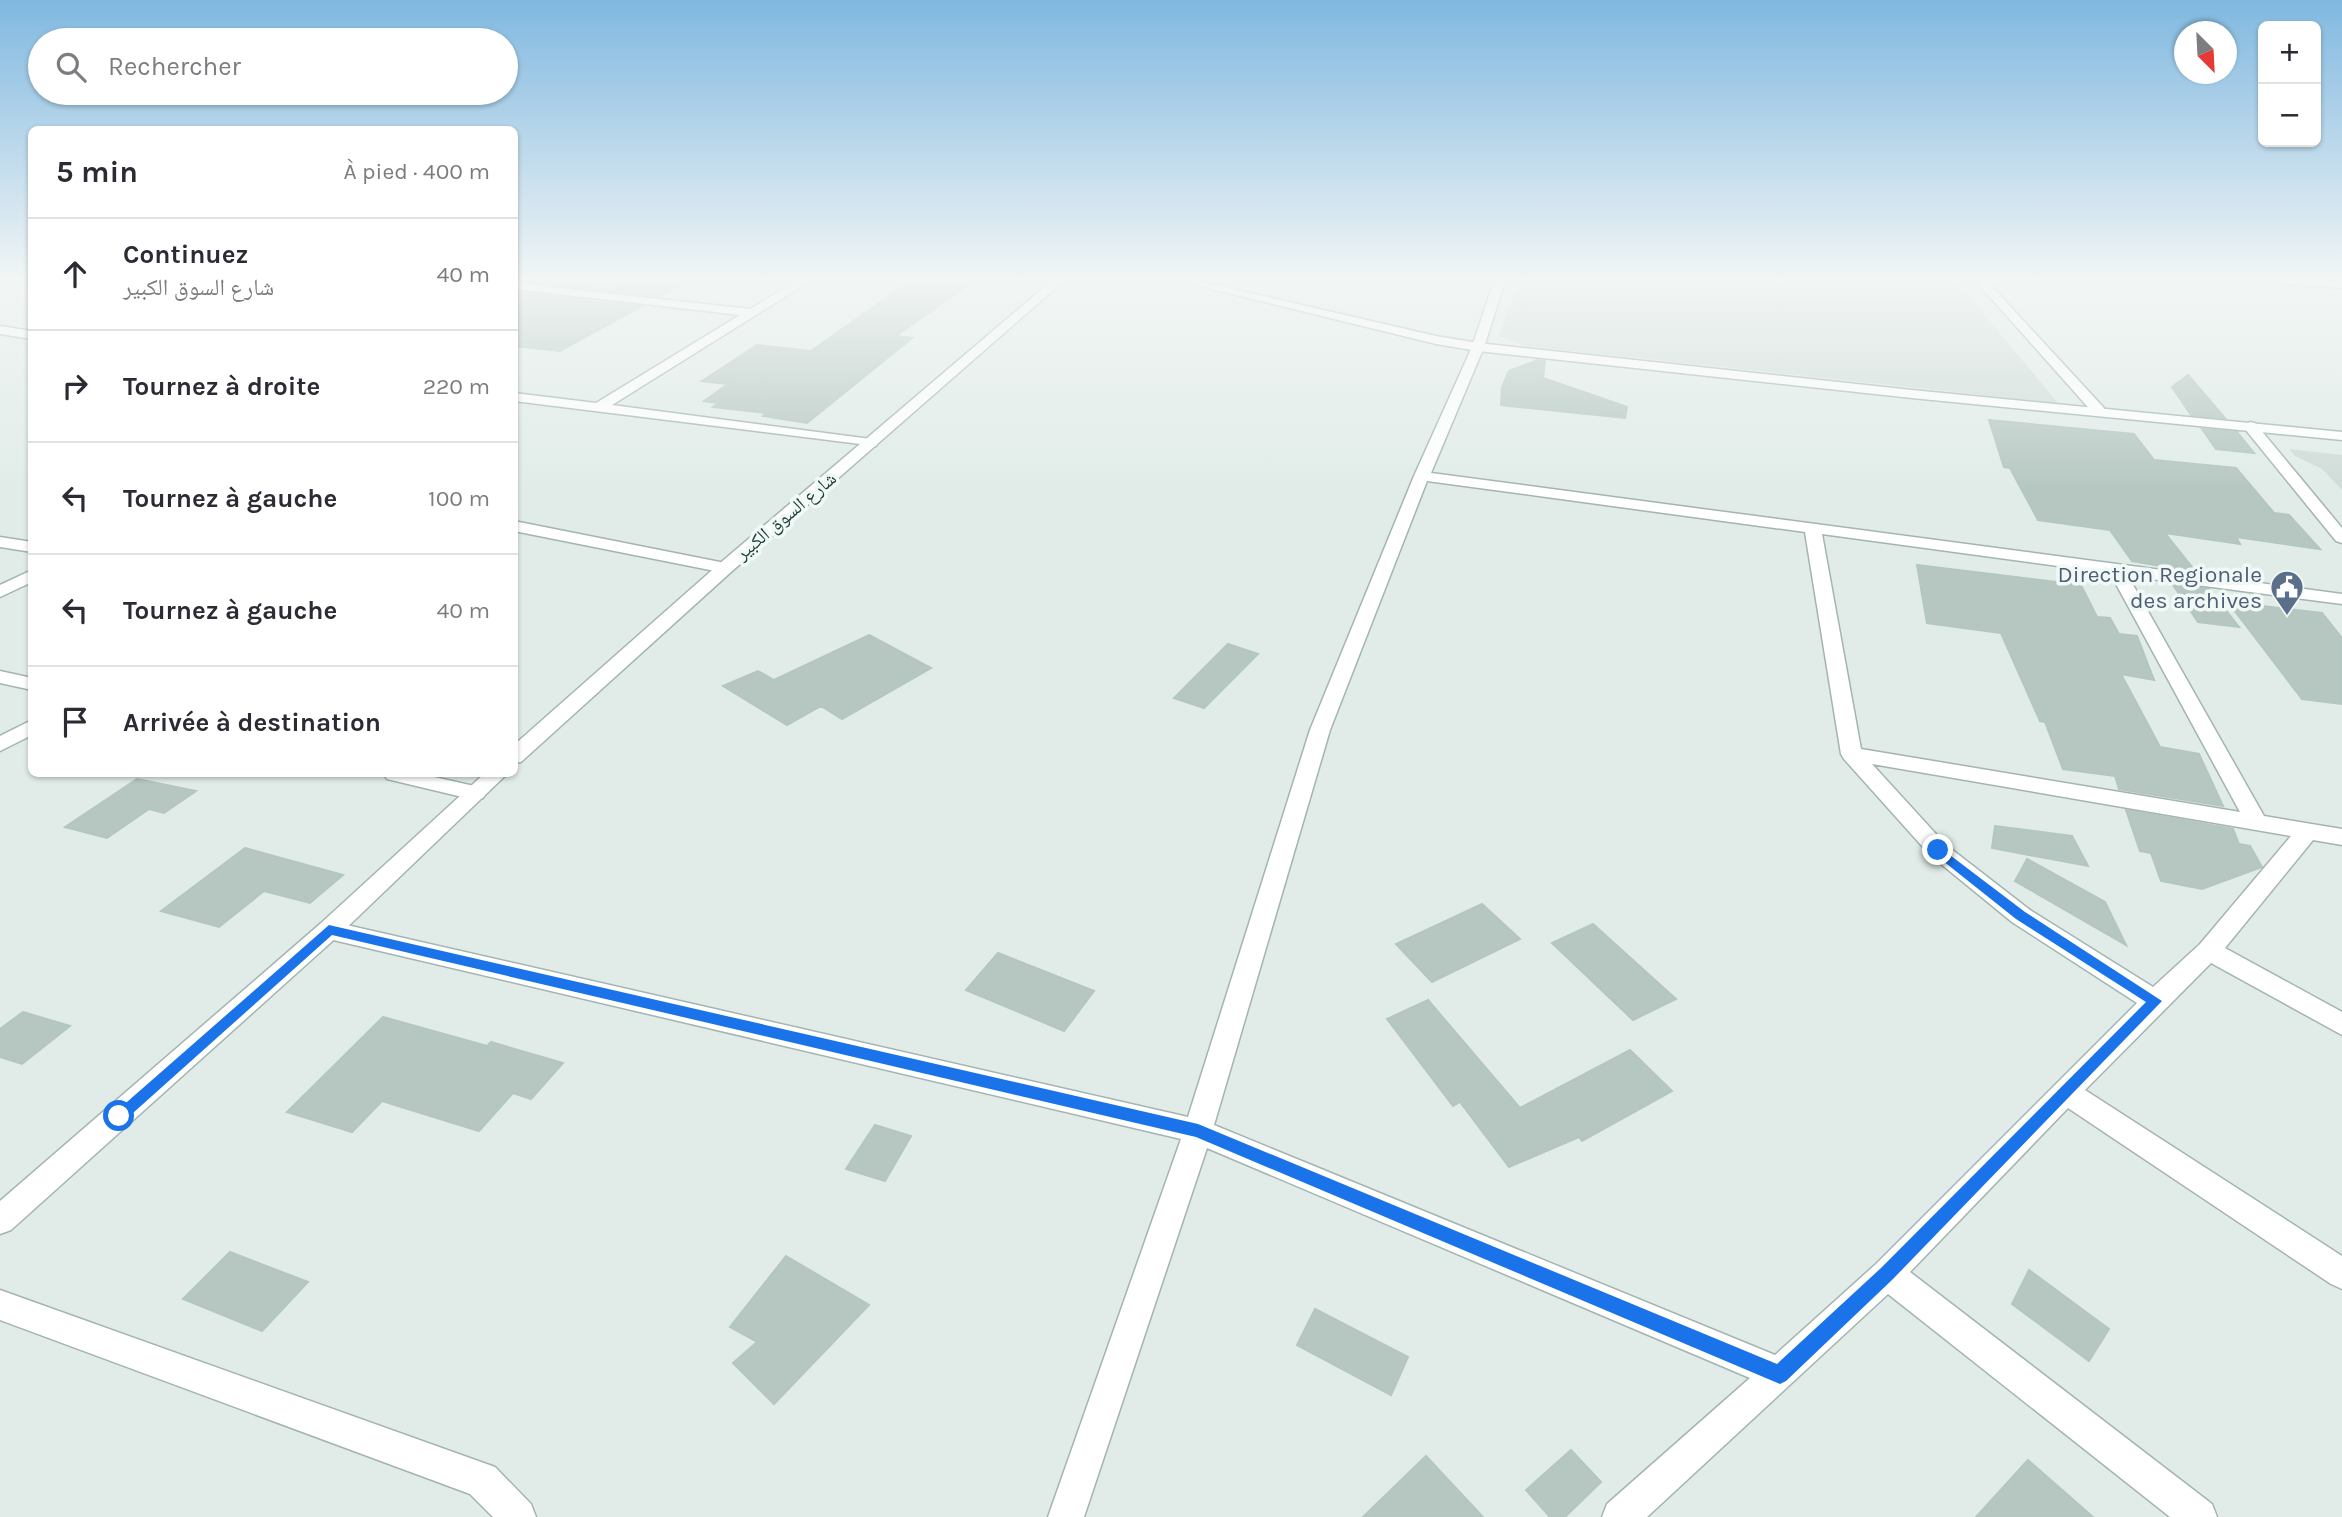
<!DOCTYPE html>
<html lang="fr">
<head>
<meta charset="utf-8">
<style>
	body { margin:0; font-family:Karla,"Noto Naskh Arabic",sans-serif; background:#f7f7f7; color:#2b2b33 }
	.controls { position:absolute; right:21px; top:21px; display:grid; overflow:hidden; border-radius:10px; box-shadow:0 2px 5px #0004 }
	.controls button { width:63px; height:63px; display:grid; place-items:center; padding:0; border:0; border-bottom:2px solid #e1e1e2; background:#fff; color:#2b2b33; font:35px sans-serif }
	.compass { position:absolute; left:2174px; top:21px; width:63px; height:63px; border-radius:50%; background:#fff; box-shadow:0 2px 5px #0004; rotate:156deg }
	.stop { position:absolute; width:21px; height:21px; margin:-16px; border:5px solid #1a73e8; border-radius:50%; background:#fff }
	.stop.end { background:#1a73e8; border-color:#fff; box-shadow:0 2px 7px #0008 }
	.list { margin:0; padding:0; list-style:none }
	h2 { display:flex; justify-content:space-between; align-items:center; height:91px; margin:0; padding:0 28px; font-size:30px }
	h2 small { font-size:23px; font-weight:400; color:#7c7c81 }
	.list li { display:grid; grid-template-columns:46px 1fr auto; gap:21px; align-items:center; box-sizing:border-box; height:112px; padding:0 28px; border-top:2px solid #e1e1e2 }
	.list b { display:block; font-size:26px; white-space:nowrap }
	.list p { margin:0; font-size:23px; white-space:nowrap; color:#7c7c81 }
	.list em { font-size:23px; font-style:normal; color:#7c7c81 }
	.icon { flex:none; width:38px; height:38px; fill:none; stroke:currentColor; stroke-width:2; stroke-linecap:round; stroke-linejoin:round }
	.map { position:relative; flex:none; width:2342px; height:1517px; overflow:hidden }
	.search { position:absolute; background:#fff; box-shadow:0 2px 5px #0004; left:28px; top:28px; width:490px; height:77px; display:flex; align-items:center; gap:18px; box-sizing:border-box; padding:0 24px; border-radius:38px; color:#7c7c81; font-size:26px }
	.panel { position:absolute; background:#fff; box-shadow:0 2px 5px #0004; left:28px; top:126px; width:490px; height:651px; border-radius:10px }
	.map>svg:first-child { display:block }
	.built { fill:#cfdcd8 }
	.building { fill:#b6c7c2; stroke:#b3c6c1; stroke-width:2 }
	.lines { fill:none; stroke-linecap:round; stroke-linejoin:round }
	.minor-casing { stroke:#a3b4b1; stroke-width:3 }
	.tertiary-casing { stroke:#a3b4b1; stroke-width:3 }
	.minor { fill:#fff; fill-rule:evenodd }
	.tertiary { fill:#fff; fill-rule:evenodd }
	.route { fill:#1a73e8 }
	.labels { text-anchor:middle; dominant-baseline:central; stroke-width:7; stroke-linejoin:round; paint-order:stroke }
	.far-street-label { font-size:19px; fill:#203e3a; stroke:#f1f9f6 }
	.service-label { font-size:23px; fill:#4e5e75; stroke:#f1f9f6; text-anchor:end }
</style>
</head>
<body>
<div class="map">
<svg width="2342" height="1517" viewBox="0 0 2342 1517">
	<rect width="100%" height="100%" fill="#e1ece9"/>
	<path class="built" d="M 1520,278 L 1954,278 L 2058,403 L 1525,346 L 1499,336 Z
		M 2289,449 L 2342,455 L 2342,490 L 2322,469 L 2295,456 Z"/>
	<path class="building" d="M 514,278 L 548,278 L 611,288 L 631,278 L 694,278 L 660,296 L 514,280 Z
		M 915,278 L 978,278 L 896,336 L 912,338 L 807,423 L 763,416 L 767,413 L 713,407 L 718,403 L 704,401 L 728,384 L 702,381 L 757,345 L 811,351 Z
		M 514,292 L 642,306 L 560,351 L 514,346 Z
		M 1538,360 L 1545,361 L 1543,378 L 1627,407 L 1625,418 L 1501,405 L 1502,387 L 1509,371 Z
		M 2188,375 L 2225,418 L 2191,415 L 2172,387 Z
		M 1989,420 L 2134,434 L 2154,460 L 2236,468 L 2274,513 L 2289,515 L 2320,549 L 2236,537 L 2240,544 L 2165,533 L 2196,572 L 2132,561 L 2110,530 L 2038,520 L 2010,468 L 2004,467 Z
		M 2202,429 L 2237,432 L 2254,453 L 2216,449 Z
		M 1917,565 L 2081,585 L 2097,617 L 2110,618 L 2119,634 L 2137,636 L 2154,680 L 2121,674 L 2160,747 L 2199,754 L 2223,806 L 2119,789 L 2115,776 L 2063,769 L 2045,722 L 2040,721 L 2001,633 L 1927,623 Z
		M 2173,585 L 2209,589 L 2239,627 L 2198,622 Z
		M 2228,602 L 2322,613 L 2342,638 L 2342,704 L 2302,699 Z
		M 869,635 L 931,668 L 842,719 L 821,706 L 787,725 L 723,686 L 758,671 L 774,680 Z
		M 1228,644 L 1258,654 L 1204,708 L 1174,698 Z
		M 137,779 L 196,791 L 164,813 L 149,809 L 107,838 L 65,827 Z
		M 2126,810 L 2233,829 L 2239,844 L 2250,846 L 2262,867 L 2202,889 L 2161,881 L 2151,853 L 2140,851 Z
		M 1995,826 L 2072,836 L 2088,866 L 1992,848 Z
		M 245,848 L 343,875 L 310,903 L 264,891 L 219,927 L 161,911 Z
		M 2027,859 L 2105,902 L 2126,945 L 2015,881 Z
		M 1482,904 L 1520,939 L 1432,982 L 1396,944 Z
		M 1593,924 L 1676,999 L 1633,1020 L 1552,943 Z
		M 998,953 L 1094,991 L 1064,1031 L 966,990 Z
		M 1428,1000 L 1520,1108 L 1630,1050 L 1672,1091 L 1582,1141 L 1579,1137 L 1509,1167 L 1460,1102 L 1453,1106 L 1387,1019 Z
		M 23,1012 L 70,1026 L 22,1064 L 0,1057 L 0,1029 Z
		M 383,1017 L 487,1046 L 491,1042 L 563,1063 L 531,1099 L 513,1093 L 479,1131 L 382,1101 L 352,1132 L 287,1112 Z
		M 875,1125 L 911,1136 L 885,1181 L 846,1169 Z
		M 230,1252 L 308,1282 L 262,1331 L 183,1299 Z
		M 786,1256 L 869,1305 L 774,1404 L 733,1363 L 757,1342 L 730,1327 Z
		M 2029,1270 L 2109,1329 L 2089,1361 L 2012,1304 Z
		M 1315,1309 L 1408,1357 L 1391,1395 L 1297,1345 Z
		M 1571,1450 L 1601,1482 L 1565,1517 L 1550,1517 L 1526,1490 Z
		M 1426,1456 L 1483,1517 L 1363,1517 Z
		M 2028,1460 L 2093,1517 L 1976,1517 Z"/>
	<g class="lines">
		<defs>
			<path id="minor" d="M 802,278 L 815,278 L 612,405 L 871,439 L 878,443 L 876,446 L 514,401 L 514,393 L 596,403 L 740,315 L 514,289 L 514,283 L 750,309 Z
				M 1495,278 L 1506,278 L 1484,347 L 1431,473 L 2342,594 L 2342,604 L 2128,576 L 2264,816 L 2342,829 L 2342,845 L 2313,840 L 2225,948 L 2342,1012 L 2342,1035 L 2211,963 L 2085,1090 L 2342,1256 L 2342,1289 L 2331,1284 L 2068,1108 L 1910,1272 L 2212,1504 L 2217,1517 L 2170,1517 L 1888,1294 L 1647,1517 L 1602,1517 L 1607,1504 L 1750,1378 L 1207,1148 L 1084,1517 L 1048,1517 L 1181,1139 L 329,939 L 320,936 L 317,930 L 320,924 L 329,921 L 1188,1117 L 1310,730 L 1414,476 L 1472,347 ZM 1427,481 L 1805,532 L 1841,754 L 1844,759 L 1930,855 L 2012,922 L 2137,1003 L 1876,1264 L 1775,1355 L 1214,1125 L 1330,730 ZM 1822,534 L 2110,573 L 2240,812 L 1861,749 ZM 1872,764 L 2291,836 L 2200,944 L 2153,987 L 2030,910 L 1946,845 Z
				M 1973,278 L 1984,278 L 2104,408 L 2104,414 L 2094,414 Z
				M 2241,278 L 2342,282 L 2342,288 L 2247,281 Z
				M 0,326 L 32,331 L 32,339 L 0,334 Z
				M 2250,422 L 2255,423 L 2342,528 L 2342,543 L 2336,541 L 2245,429 L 2243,426 Z
				M 514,521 L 725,563 L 734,568 L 725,573 L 514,531 Z
				M 0,537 L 32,542 L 32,552 L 0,547 Z
				M 32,570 L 32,582 L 0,597 L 0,585 Z
				M 0,671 L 32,678 L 32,690 L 0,683 Z
				M 32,720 L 32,735 L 0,751 L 0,736 Z
				M 384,774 L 421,774 L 483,788 L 486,793 L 483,798 L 475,800 L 387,779 Z
				M 0,1290 L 495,1467 L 531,1504 L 536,1517 L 493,1517 L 470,1494 L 0,1320 Z"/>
			<path id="tertiary" d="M 1055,278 L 1067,278 L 731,572 L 521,762 L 514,763 L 514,745 L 719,564 Z
				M 1167,278 L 1185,278 L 1436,336 L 1478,343 L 1912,390 L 2342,432 L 2342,440 L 1912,398 L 1478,351 L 1436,344 Z
				M 484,774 L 507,774 L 338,936 L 11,1230 L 0,1234 L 0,1201 L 320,924 Z"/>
		</defs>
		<use href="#minor" class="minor-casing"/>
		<use href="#tertiary" class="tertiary-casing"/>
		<use href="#minor" class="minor"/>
		<use href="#tertiary" class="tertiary"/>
	</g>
	<linearGradient id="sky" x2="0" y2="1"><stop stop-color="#80b8e0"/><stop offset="0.57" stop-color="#f2f6f5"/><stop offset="1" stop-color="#f2f6f5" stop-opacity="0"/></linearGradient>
	<rect width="2342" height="490" fill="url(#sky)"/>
	<path class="route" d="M 1938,846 L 2025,912 L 2162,1001 L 1893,1279 L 1786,1381 L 1780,1384 L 1196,1137 L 332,935 L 124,1121 L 119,1122 L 111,1116 L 329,925 L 1198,1124 L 1777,1364 L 1881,1268 L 2146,1002 L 2016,919 L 1933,853 L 1933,848 Z"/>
	<defs>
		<symbol id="civic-pin" viewBox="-11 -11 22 30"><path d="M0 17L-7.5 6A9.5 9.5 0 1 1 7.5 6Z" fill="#5c6f8a" stroke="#f1f9f6"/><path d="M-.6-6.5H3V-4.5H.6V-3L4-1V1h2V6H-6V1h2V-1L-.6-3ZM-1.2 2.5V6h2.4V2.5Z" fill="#fff"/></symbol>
	</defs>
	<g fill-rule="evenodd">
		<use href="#civic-pin" x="2268" y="568" width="38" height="52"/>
	</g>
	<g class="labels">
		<g class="far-street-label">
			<text transform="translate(786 516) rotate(-40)">شارع السوق الكبير</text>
		</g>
		<g class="service-label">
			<text x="2262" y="574">Direction Regionale<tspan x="2262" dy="26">des archives</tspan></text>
		</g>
	</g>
</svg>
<div class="controls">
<button>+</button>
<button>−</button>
</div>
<svg class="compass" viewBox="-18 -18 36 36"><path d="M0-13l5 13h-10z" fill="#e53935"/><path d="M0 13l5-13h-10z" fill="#7c7c81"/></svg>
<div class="stop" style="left:119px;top:1116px"></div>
<div class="stop end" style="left:1938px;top:850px"></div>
<div class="search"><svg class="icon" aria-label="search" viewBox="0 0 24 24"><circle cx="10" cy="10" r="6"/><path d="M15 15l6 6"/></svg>Rechercher</div>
<section class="panel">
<h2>5 min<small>À pied · 400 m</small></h2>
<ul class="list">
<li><svg class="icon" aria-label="ahead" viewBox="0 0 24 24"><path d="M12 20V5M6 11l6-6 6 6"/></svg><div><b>Continuez</b><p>شارع السوق الكبير</p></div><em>40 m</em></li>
<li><svg class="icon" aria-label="right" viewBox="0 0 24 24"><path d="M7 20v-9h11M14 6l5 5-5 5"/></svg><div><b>Tournez à droite</b></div><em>220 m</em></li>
<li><svg class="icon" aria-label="left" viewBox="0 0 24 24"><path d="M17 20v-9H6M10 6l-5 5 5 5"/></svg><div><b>Tournez à gauche</b></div><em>100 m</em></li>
<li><svg class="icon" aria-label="left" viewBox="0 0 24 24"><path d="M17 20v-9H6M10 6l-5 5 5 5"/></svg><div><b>Tournez à gauche</b></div><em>40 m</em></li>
<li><svg class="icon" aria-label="arrive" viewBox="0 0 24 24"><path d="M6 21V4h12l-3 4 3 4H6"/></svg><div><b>Arrivée à destination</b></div></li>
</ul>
</section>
</div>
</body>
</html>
